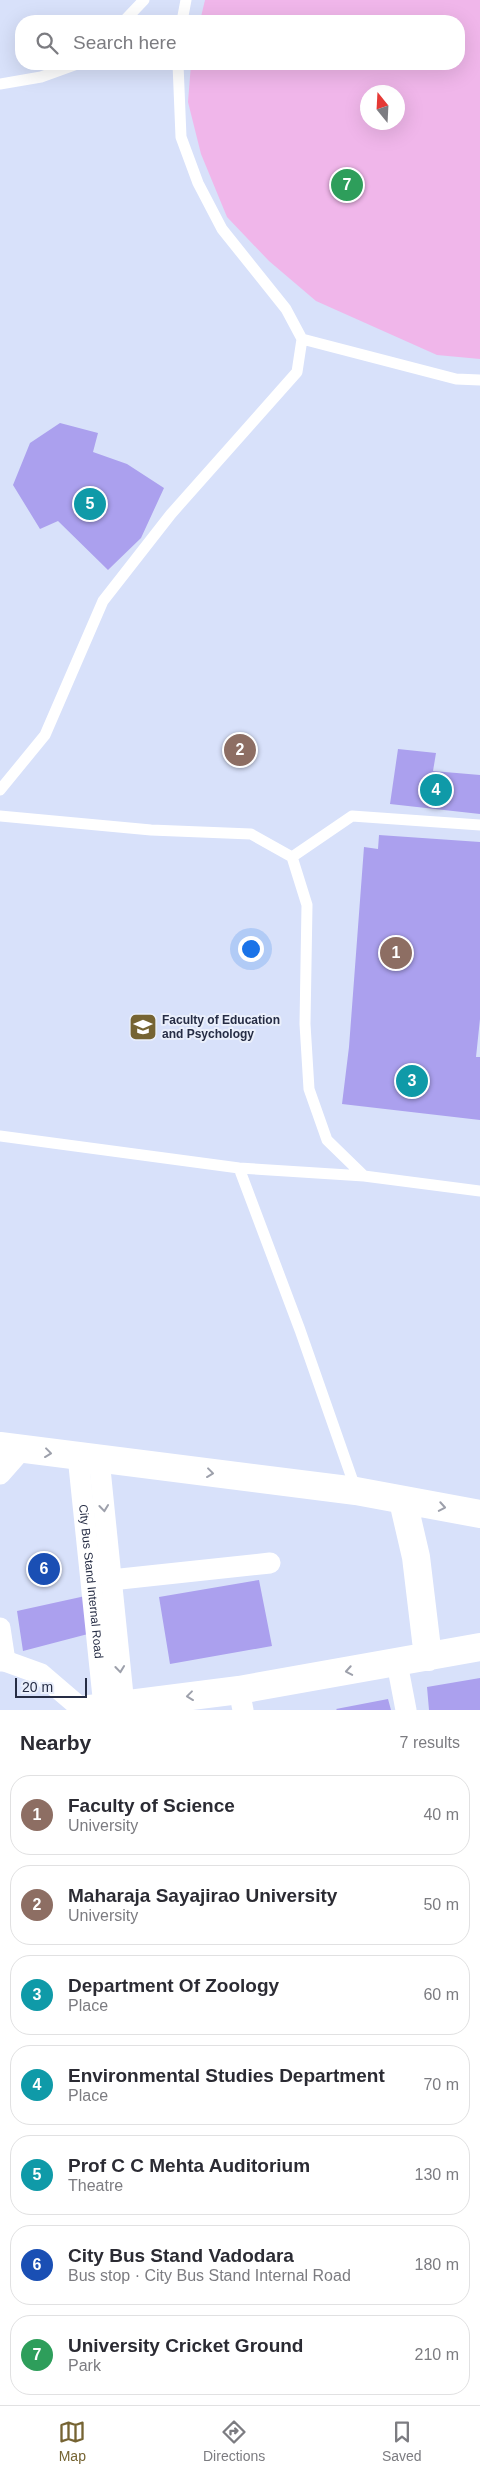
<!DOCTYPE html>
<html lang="en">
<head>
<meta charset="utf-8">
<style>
	body { margin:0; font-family:Helvetica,sans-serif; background:#f2f2f3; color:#2b2b33 }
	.compass { position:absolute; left:360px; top:85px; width:45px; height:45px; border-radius:50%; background:#fff; box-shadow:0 5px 20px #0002; rotate:342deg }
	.scale { position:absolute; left:15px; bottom:12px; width:72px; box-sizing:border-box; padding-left:5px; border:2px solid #262d45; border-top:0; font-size:14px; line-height:18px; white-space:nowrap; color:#262d45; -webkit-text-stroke:4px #eaeffb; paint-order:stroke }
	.you { position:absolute; left:250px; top:948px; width:18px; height:18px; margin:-12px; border:4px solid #fff; border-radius:50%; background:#1a73e8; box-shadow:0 0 0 8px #1a73e833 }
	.badge { display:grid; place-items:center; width:32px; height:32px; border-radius:50%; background:#766433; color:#fff; font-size:16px; font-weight:700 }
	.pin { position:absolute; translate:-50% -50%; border:2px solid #fff; box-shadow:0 1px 5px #0006 }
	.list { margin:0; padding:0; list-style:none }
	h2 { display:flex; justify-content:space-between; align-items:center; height:65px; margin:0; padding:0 20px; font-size:21px }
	h2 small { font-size:16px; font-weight:400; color:#7c7c81 }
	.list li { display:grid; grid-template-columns:32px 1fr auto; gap:15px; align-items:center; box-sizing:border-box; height:80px; margin:0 10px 10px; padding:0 10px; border:1px solid #e1e1e2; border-radius:20px }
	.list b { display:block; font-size:19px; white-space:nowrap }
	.list p { margin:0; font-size:16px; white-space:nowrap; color:#7c7c81 }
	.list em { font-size:16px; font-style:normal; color:#7c7c81 }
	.icon { flex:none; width:28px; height:28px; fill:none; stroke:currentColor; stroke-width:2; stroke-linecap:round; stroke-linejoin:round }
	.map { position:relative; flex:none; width:480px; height:1710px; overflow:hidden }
	.search { position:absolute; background:#fff; box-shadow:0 5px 20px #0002; left:15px; right:15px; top:15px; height:55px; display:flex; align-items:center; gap:12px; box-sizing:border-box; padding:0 18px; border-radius:20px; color:#7c7c81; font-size:19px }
	.sheet { height:695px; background:#fff }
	nav { display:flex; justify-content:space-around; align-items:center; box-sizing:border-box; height:70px; border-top:1px solid #e1e1e2; background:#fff; font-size:14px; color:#7c7c81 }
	nav a { display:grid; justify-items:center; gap:2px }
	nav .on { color:#766433 }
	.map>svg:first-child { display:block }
	.green { fill:#f0b6ea; fill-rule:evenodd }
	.building { fill:#aba0ee }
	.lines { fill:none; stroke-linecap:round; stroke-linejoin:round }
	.lane { stroke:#fff; stroke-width:11 }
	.street { stroke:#fff; stroke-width:21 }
	.secondary { stroke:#fff; stroke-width:28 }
	.oneway { stroke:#9da0ab }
	.labels { text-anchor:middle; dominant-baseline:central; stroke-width:4; stroke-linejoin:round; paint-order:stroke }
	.poi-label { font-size:12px; font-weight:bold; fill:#262d45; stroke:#eaeffb; text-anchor:start }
	.street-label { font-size:12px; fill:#262d45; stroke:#eaeffb }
</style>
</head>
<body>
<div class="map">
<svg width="480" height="1710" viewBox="0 0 480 1710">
	<rect width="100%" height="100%" fill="#d8e1fa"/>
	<path class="green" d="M 205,0 L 480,0 L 480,359 L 437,355 L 316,301 L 269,261 L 227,217 L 201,154 L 188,102 L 191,64 L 459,64 L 459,21 L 200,21 ZM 368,92 L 398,92 L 398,122 L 368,122 Z"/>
	<path class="building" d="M 60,423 L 98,433 L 93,452 L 127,464 L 164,488 L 141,538 L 108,570 L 58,521 L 40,529 L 13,485 L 30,443 Z
		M 398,749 L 436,753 L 433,771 L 480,775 L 480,814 L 390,804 Z
		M 379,835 L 480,842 L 480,1019 L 476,1057 L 480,1057 L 480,1120 L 342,1104 L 349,1047 L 364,847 L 378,849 Z
		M 259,1580 L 272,1646 L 170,1664 L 159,1597 Z
		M 99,1593 L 107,1629 L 23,1651 L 17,1611 Z
		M 480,1678 L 480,1710 L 429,1710 L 427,1687 Z
		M 388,1699 L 391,1710 L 337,1710 L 336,1709 Z"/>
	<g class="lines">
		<path class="lane" d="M 124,21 L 144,0
			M 182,21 L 186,0
			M 0,84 L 41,77 L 77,64
			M 302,339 L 456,379 L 480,380
			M 0,790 L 45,735 L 103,601 L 171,514 L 297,372 L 302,339 L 286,309 L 222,229 L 198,183 L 181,137 L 178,64
			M 0,816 L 151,830 L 251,834 L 292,857 L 307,905 L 305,1024 L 309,1089 L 327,1140 L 364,1176
			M 292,857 L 352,816 L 480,825
			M 0,1136 L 239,1168 L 364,1176 L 480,1191
			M 239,1168 L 300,1330 L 356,1490"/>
		<g class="street">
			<path id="s1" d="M 78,1456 L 104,1707"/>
			<path d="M 99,1459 L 124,1705"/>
			<path d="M 0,1474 L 22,1449"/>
			<path d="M 111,1580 L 270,1563"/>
			<path d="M 0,1628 L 5,1661"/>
			<path d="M 0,1661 L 5,1661 L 41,1674 L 83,1710"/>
			<path d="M 397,1663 L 406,1710"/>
			<path d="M 239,1690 L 243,1710"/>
		</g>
		<path class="secondary" d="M 0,1446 L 356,1491 L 480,1514
			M 403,1501 L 416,1557 L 428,1657
			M 82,1710 L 239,1690 L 480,1647"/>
	</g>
	<defs><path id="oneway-chevron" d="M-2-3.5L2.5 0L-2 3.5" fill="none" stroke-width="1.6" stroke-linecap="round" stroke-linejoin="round" transform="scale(1.25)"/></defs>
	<g class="oneway">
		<use href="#oneway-chevron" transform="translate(48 1453) rotate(7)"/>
		<use href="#oneway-chevron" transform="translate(210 1473) rotate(7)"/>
		<use href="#oneway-chevron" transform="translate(442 1507) rotate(10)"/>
		<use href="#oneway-chevron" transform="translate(104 1508) rotate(84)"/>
		<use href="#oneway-chevron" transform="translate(120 1669) rotate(84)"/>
		<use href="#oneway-chevron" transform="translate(349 1671) rotate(170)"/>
		<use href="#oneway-chevron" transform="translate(190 1696) rotate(173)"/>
	</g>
	<defs>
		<symbol id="university-square" viewBox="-11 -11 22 22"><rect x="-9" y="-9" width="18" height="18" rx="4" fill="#766433" stroke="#eaeffb"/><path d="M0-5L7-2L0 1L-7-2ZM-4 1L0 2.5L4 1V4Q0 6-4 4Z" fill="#fff"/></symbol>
	</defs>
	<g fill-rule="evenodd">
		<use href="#university-square" x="127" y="1011" width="32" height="32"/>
	</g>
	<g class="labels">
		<g class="poi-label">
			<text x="162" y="1020">Faculty of Education<tspan x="162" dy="14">and Psychology</tspan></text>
		</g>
		<g class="street-label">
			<text stroke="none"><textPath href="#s1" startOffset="126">City Bus Stand Internal Road</textPath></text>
		</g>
	</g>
</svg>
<svg class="compass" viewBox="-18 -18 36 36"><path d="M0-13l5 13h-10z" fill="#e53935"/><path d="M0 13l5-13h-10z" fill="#7c7c81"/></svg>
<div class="scale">20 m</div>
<div class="you"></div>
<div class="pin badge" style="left:396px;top:953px;background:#8d6e63">1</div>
<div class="pin badge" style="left:240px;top:750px;background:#8d6e63">2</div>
<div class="pin badge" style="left:412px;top:1081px;background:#0f9aa8">3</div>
<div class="pin badge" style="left:436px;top:790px;background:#0f9aa8">4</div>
<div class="pin badge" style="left:90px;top:504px;background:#0f9aa8">5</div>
<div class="pin badge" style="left:44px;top:1569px;background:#1a4fb4">6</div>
<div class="pin badge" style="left:347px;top:185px;background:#2e9e5b">7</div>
<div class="search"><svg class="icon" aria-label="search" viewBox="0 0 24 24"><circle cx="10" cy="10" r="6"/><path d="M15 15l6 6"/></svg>Search here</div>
</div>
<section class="sheet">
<h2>Nearby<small>7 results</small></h2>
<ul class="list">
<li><span class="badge" style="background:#8d6e63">1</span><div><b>Faculty of Science</b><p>University</p></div><em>40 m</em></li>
<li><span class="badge" style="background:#8d6e63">2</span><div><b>Maharaja Sayajirao University</b><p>University</p></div><em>50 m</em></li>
<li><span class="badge" style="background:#0f9aa8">3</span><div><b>Department Of Zoology</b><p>Place</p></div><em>60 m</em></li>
<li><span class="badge" style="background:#0f9aa8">4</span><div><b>Environmental Studies Department</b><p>Place</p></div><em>70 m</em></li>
<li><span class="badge" style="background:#0f9aa8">5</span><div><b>Prof C C Mehta Auditorium</b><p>Theatre</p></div><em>130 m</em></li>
<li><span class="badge" style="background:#1a4fb4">6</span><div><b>City Bus Stand Vadodara</b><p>Bus stop · City Bus Stand Internal Road</p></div><em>180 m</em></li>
<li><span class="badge" style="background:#2e9e5b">7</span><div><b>University Cricket Ground</b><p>Park</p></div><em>210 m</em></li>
</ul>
</section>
<nav>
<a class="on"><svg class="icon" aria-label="map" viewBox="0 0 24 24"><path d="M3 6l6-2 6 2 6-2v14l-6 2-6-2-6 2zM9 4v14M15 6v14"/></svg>Map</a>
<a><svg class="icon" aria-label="directions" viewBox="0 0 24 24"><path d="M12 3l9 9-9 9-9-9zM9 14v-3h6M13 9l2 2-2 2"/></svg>Directions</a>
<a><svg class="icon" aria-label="saved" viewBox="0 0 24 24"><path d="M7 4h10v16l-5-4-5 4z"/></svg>Saved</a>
</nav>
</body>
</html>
